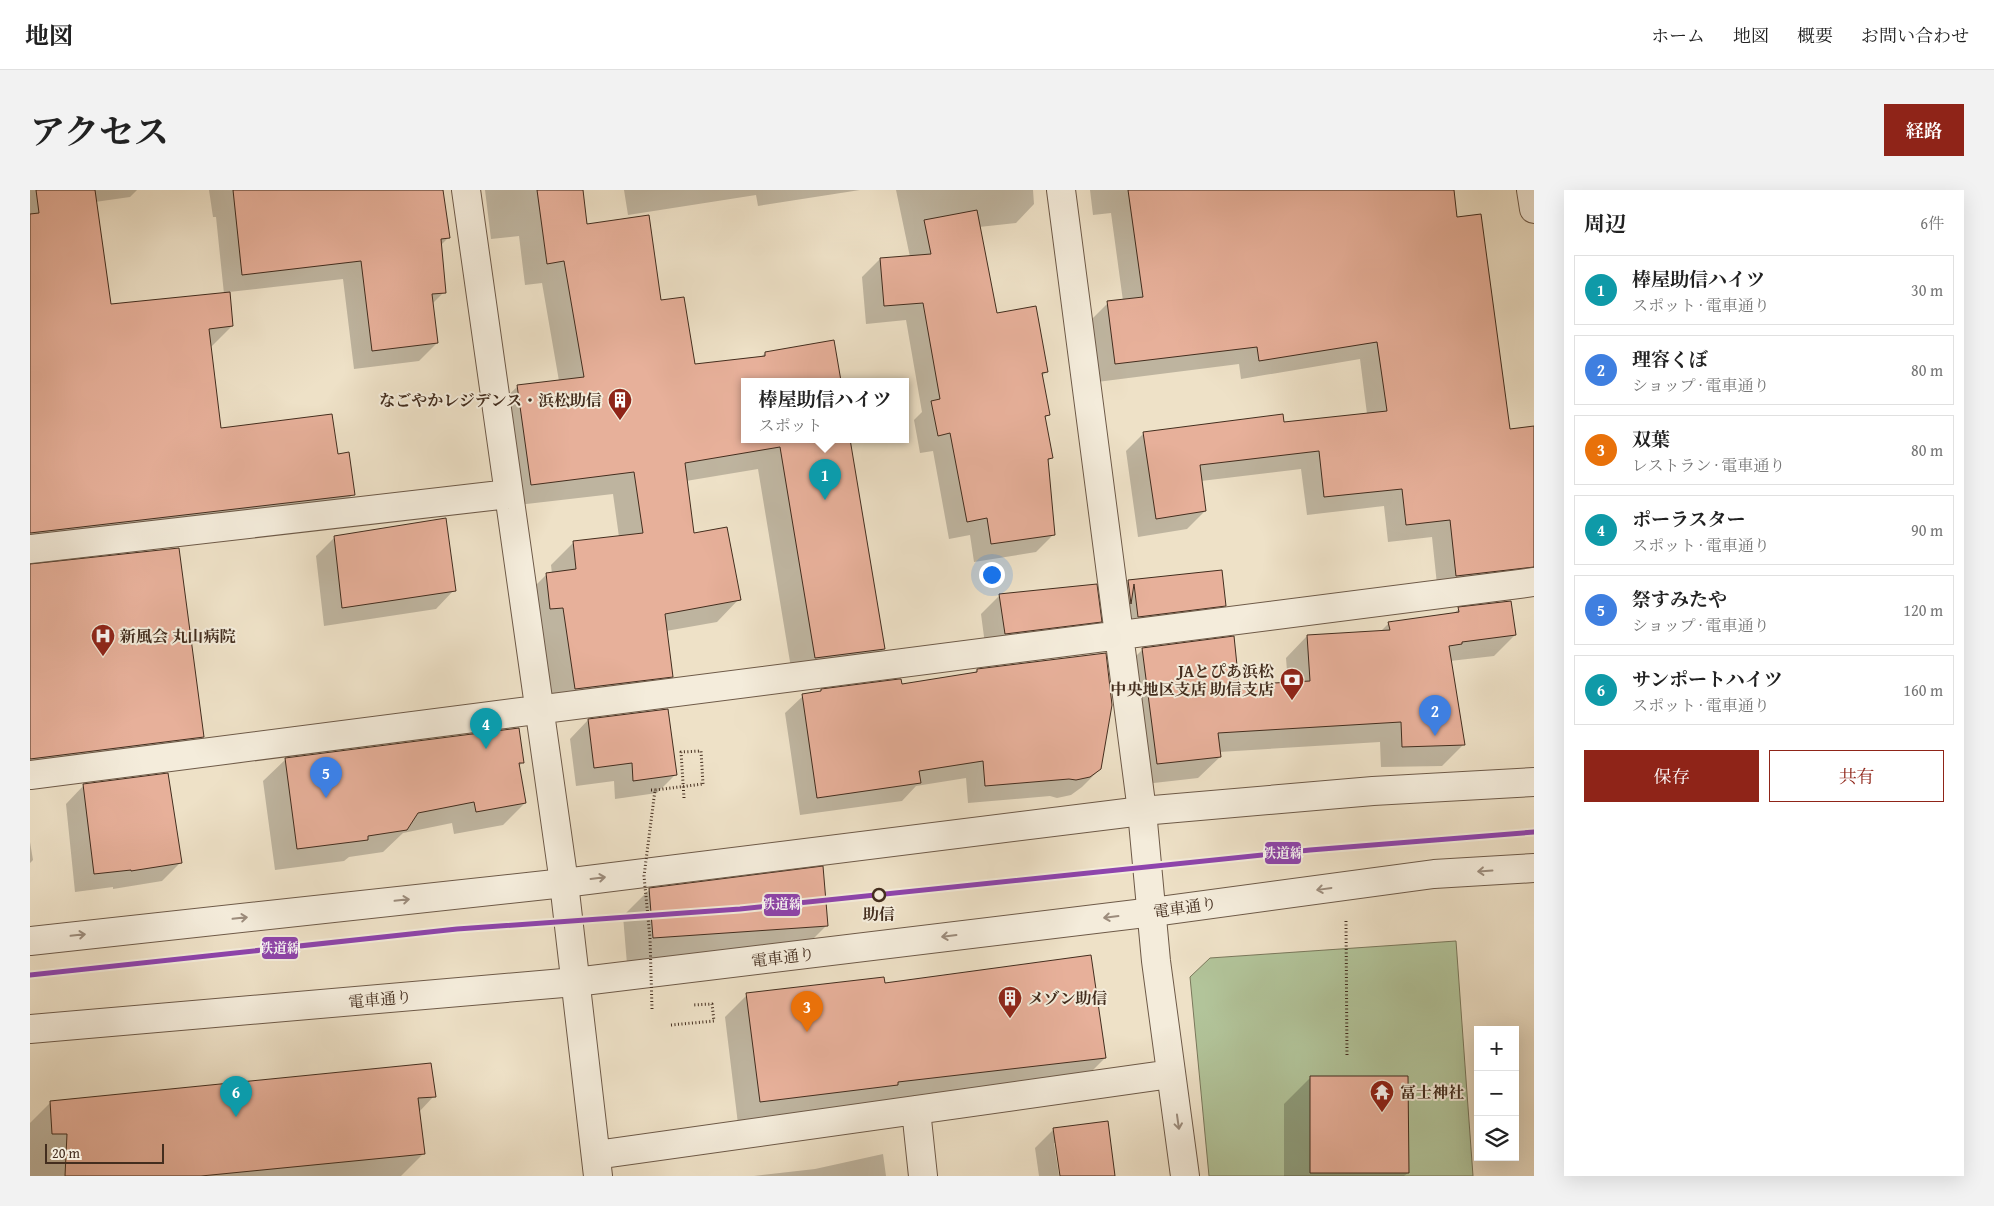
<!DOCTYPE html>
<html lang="ja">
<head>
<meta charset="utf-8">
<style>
	body { margin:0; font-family:"Gentium Book Plus","Noto Serif JP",serif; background:#f2f2f2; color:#222 }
	.controls { position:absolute; right:15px; bottom:15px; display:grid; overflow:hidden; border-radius:0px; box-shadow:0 5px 20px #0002 }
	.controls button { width:45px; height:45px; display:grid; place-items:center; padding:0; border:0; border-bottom:1px solid #e0e0e0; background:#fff; color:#222; font:25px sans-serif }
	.scale { position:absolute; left:15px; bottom:12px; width:119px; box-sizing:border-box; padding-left:5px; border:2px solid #432d1e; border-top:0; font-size:14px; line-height:18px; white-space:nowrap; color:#432d1e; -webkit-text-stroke:4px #f4ecdb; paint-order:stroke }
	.you { position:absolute; left:961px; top:384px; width:18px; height:18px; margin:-12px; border:4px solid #fff; border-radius:50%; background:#1a73e8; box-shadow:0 0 0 8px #1a73e833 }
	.badge { display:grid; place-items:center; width:32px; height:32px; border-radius:50%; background:#8f2418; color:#fff; font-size:16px; font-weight:700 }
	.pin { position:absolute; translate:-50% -41px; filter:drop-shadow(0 1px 2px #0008) }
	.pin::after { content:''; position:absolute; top:26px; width:18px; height:15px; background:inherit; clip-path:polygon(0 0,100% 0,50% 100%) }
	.popup { position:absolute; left:711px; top:188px; width:168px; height:65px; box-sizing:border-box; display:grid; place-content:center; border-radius:0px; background:#fff; filter:drop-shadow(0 1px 4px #0005); font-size:16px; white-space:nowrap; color:#767676 }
	.popup b { font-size:19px; color:#222 }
	.popup::after { content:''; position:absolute; left:50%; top:100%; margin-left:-10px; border:10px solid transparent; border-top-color:#fff }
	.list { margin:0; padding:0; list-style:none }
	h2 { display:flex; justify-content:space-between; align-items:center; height:65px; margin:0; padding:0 20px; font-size:21px }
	h2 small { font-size:16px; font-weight:400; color:#767676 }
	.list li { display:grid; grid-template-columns:32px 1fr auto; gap:15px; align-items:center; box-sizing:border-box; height:70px; margin:0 10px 10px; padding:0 10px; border:1px solid #e0e0e0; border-radius:0px }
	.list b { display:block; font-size:19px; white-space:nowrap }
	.list p { margin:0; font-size:16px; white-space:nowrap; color:#767676 }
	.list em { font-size:16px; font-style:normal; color:#767676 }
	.actions { display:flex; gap:10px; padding:15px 20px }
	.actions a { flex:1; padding:11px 0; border:1px solid #8f2418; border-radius:0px; text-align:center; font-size:18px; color:#8f2418 }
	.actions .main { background:#8f2418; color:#fff }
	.icon { flex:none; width:28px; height:28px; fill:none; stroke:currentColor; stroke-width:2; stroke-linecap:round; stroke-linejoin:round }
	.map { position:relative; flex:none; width:1504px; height:986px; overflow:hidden; border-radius:0px }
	header { display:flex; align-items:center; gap:30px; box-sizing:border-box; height:70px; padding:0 25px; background:#fff; border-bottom:1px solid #e0e0e0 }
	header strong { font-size:24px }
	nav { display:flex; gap:28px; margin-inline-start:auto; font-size:18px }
	.intro { display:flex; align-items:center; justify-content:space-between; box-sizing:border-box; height:120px; padding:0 30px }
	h1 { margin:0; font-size:35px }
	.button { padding:12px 22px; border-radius:0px; background:#8f2418; color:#fff; font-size:18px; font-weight:700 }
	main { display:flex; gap:30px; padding:0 30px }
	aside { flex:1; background:#fff; border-radius:0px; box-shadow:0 5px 20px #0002 }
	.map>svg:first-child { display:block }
	.green { fill:#b2c49a; stroke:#7a785c }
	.shadow { fill:#0003 }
	.building { fill:#e7b09a; stroke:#432d1e }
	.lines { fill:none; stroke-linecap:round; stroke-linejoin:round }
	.minor-casing { stroke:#6e5a48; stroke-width:30 }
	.tertiary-casing { stroke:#6e5a48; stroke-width:30 }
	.path { stroke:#432d1e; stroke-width:3; stroke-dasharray:1 2.5; stroke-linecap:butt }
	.minor { stroke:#f4ecdb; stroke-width:28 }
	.tertiary { stroke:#f4ecdb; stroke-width:28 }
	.path-bridge { stroke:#432d1e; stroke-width:3; stroke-dasharray:1 2.5; stroke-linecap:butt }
	.rail-1-casing { stroke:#f4ecdb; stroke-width:9 }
	.rail-1 { stroke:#8e44ad; stroke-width:5 }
	.oneway { stroke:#9c8c7c }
	.stop-dot { fill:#f4ecdb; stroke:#432d1e; stroke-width:2.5 }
	.labels { text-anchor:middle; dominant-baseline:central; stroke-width:4; stroke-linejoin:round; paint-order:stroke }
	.poi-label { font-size:16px; font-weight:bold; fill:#432d1e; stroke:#f4ecdb; text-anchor:start }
	.street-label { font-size:16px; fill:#432d1e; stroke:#f4ecdb }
	.stop-label { font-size:16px; font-weight:bold; fill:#432d1e; stroke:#f4ecdb }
	.line-badge { stroke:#f4ecdb; stroke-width:2 }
	.badge-label { font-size:14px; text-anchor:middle; font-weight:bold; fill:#fff }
</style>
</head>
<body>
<header>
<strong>地図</strong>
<nav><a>ホーム</a><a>地図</a><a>概要</a><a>お問い合わせ</a></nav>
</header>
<div class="intro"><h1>アクセス</h1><a class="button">経路</a></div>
<main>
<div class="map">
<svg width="1504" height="986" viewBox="0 0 1504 986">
	<rect width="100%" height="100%" fill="#eee1c7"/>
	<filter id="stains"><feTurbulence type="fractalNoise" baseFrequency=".004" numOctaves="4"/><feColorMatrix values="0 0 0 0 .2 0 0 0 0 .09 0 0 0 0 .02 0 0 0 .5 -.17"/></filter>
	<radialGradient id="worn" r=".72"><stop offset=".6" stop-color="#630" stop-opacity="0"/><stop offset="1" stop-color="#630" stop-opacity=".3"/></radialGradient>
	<path class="green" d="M 1426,751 L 1443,986 L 1179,986 L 1160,787 L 1180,768 Z"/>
	<path class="shadow" d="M 0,0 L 107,0 L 100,7 L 65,12 L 80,115 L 194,104 L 186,27 L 183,27 L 179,0 L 412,0 L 419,47 L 411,55 L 414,102 L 402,114 L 407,153 L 389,171 L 324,179 L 313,89 L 199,102 L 202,136 L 180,158 L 190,240 L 307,265 L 323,304 L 299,329 L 0,364 Z
		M 455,0 L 551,0 L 556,35 L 630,112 L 664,176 L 730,168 L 735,163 L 803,152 L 810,191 L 715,191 L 715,249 L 819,249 L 854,459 L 832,481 L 763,490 L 728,279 L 656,291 L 663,344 L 709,409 L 687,432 L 636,441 L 642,486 L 620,508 L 523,521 L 494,407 L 516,385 L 522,384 L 521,375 L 543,353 L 589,347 L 583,304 L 479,316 L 465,218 L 488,196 L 529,191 L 512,93 L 495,95 L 489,46 L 461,49 Z
		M 594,0 L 830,0 L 728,16 L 726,5 L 598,25 Z
		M 866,0 L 1003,0 L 1004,14 L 986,33 L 949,37 L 966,125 L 1017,181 L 1011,187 L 1018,225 L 1014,229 L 1022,267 L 1017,272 L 1024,344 L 1006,362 L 944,372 L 940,345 L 919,349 L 903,261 L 890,263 L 884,230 L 892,222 L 876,130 L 836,134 L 832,87 L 850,69 L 880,67 Z
		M 1060,0 L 1422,0 L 1426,29 L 1479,241 L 1504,237 L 1504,397 L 1408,404 L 1402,347 L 1358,352 L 1354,316 L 1277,325 L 1271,279 L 1171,291 L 1175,321 L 1157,339 L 1108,347 L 1096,261 L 1114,243 L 1253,233 L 1337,224 L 1330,169 L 1211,189 L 1209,174 L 1067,192 L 1060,131 L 1078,113 L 1093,111 L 1081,23 L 1063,25 Z
		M 305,347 L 424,400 L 406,419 L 294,436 L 286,366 Z
		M 0,376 L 172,547 L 148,571 L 0,590 Z
		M 1098,391 L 1195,415 L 1176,434 L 1090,445 L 1080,410 Z
		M 969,406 L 1070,431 L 1052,450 L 956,462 L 951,424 Z
		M 1429,419 L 1485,445 L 1464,466 L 1420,471 L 1433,555 L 1412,576 L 1351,577 L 1350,552 L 1189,562 L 1190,567 L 1168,588 L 1106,595 L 1092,480 L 1113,459 L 1208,497 L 1258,494 L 1256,468 L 1277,446 L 1350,442 L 1359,433 L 1423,424 Z
		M 947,480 L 1070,579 L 1052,597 L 1041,605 L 1027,608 L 1020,606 L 938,613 L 936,588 L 886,596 L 872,611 L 770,625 L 755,523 L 773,506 L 789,503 L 791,500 L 871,496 L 944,483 Z
		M 637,520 L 645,585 L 627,603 L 585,609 L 584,591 L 546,596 L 540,549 L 558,530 Z
		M 256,569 L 493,572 L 488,577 L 495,613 L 473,635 L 424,644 L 422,633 L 373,643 L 353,662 L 319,667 L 314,671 L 245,680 L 233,591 Z
		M 54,595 L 150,673 L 132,691 L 83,699 L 83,697 L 45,702 L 36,614 Z
		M 0,652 L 3,670 L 0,673 Z
		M 620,699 L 796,736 L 770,762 L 597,774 L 593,726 Z
		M 854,795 L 1075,868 L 1053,890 L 708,934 L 695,827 L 717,805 Z
		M 1280,888 L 1378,983 L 1374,986 L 1254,986 L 1254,914 Z
		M 404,906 L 389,922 L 393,964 L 371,986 L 0,986 L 0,933 L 21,912 Z
		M 1024,939 L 1084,986 L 1031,986 L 1027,953 L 1024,953 L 1029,986 L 1009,986 L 1005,958 Z
		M 853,964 L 856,986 L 724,986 L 785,979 Z"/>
	<path class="building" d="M 6,0 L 65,0 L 81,114 L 200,102 L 203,136 L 179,139 L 191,238 L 302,224 L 308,264 L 319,262 L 325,305 L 0,343 L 0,24 L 9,23 Z
		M 203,0 L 413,0 L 420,48 L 411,49 L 416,103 L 402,104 L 408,153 L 342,161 L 331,71 L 212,85 Z
		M 507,0 L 553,0 L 557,34 L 619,25 L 631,110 L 654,107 L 665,174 L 735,166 L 735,162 L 804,150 L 811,191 L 715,191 L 715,249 L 820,249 L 855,459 L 785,468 L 750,257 L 655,273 L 664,343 L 697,337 L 711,410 L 635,424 L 643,487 L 545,499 L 533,418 L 520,419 L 516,383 L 546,379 L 543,351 L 613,343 L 604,282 L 501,295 L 487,195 L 554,187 L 534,71 L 517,74 Z
		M 1098,0 L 1424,0 L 1427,27 L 1451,24 L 1480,239 L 1504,236 L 1504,377 L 1426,386 L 1420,330 L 1376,335 L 1372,299 L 1294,307 L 1289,261 L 1170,275 L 1176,321 L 1126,329 L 1113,242 L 1253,224 L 1254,232 L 1357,221 L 1347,152 L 1229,171 L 1227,157 L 1085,174 L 1077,111 L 1113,107 Z
		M 947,20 L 967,123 L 1006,116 L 1018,182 L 1012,183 L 1020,225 L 1015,226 L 1023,268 L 1018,269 L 1025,345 L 961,354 L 957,328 L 937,332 L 920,243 L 908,246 L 901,211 L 910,209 L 893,113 L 854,116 L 850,68 L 901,64 L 894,30 Z
		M 416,328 L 426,401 L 312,418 L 304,346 Z
		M 149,358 L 174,547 L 0,569 L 0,374 Z
		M 1192,380 L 1196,416 L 1108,427 L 1104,394 L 1101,414 L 1098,390 Z
		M 1067,394 L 1072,432 L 975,444 L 969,404 Z
		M 1481,411 L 1486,445 L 1432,452 L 1432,454 L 1419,456 L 1435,555 L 1372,557 L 1371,532 L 1188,543 L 1191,567 L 1127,574 L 1112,458 L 1204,446 L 1209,495 L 1280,491 L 1277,445 L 1360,440 L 1358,432 L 1429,422 L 1428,417 Z
		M 1076,463 L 1082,515 L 1071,579 L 1060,587 L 1046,590 L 1039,589 L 955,596 L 953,571 L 889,581 L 891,593 L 787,608 L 772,504 L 791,501 L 791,499 L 869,489 L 871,489 L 872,494 L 947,482 L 947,479 Z
		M 638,519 L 647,585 L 603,591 L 602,573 L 564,578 L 558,529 Z
		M 489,538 L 494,573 L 489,573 L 496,613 L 446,622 L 444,612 L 388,623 L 377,640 L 338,646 L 338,650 L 267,659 L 255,568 Z
		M 138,583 L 152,673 L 101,681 L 101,680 L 64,684 L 53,594 Z
		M 793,676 L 798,736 L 623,748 L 619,698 Z
		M 1061,765 L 1076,868 L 868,892 L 868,895 L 730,912 L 716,803 L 854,787 L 855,793 Z
		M 401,873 L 406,907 L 388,908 L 395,964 L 171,986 L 35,986 L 37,944 L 22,944 L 20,911 Z
		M 1280,886 L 1378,886 L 1379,983 L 1280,983 Z
		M 1078,931 L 1085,986 L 1030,986 L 1023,938 Z"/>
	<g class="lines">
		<defs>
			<path id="minor" d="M 436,0 L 534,693 L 568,986
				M 1031,0 L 1112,621 L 1126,771 L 1155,986
				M 1501,0 L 1504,19
				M 0,359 L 479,304
				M 0,585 L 1504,392
				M 886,920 L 893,986
				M 566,965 L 1141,884"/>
			<path id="tertiary" d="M 0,751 L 534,693 L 1112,621 L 1343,601 L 1504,592
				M 0,839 L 545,792 L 1123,722 L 1404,684 L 1504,678"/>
		</defs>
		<use href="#minor" class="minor-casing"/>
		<use href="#tertiary" class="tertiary-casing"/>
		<path class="path" d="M 621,600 L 625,600
			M 654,608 L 651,562 L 671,561 L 673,594
			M 1316,731 L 1317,867
			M 641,835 L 684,831 L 682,814 L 662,815"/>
		<use href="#minor" class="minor"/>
		<use href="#tertiary" class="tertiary"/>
		<path class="path-bridge" d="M 622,819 L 620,748 L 614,686 L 625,600 L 673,594"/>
		<defs>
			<path id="rail-1" d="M 0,785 L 427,739 L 710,719 L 1280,660 L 1504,642"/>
		</defs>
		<use href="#rail-1" class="rail-1-casing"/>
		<use href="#rail-1" class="rail-1"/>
	</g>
	<defs><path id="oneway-shaft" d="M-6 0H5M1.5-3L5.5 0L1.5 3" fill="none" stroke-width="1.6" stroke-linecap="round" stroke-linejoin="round" transform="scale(1.25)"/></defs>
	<g class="oneway">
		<use href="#oneway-shaft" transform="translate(1455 681) rotate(176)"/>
		<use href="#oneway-shaft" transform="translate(568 688) rotate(-7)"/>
		<use href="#oneway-shaft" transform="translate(1294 699) rotate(172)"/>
		<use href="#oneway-shaft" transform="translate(372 710) rotate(-6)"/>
		<use href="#oneway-shaft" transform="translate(1081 727) rotate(173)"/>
		<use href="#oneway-shaft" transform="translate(210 728) rotate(-6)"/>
		<use href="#oneway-shaft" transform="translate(48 745) rotate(-6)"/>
		<use href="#oneway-shaft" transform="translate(919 746) rotate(173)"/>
		<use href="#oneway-shaft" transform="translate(1148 932) rotate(82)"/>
	</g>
	<defs>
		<symbol id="building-pin" viewBox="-11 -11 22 30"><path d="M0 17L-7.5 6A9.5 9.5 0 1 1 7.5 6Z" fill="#8f2418" stroke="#f4ecdb"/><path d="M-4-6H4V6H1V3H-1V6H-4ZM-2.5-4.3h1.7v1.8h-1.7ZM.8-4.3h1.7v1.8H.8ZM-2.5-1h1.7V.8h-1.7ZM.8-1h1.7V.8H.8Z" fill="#fff"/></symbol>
		<symbol id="hospital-pin" viewBox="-11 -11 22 30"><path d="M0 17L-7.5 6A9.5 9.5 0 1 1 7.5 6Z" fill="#8f2418" stroke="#f4ecdb"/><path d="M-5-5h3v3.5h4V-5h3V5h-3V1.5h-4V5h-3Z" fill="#fff"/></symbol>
		<symbol id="bank-pin" viewBox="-11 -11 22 30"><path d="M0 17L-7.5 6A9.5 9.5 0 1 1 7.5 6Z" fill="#8f2418" stroke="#f4ecdb"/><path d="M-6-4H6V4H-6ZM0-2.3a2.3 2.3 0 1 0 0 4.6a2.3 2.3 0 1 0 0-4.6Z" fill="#fff"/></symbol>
		<symbol id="temple-pin" viewBox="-11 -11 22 30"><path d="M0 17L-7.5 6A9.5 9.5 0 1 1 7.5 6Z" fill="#8f2418" stroke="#f4ecdb"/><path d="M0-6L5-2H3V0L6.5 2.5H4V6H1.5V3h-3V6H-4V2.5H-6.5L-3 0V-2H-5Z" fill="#fff"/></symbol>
	</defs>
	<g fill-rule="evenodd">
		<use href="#building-pin" x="576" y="196" width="28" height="38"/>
		<use href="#hospital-pin" x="59" y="432" width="28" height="38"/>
		<use href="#bank-pin" x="1248" y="476" width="28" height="38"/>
		<use href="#building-pin" x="966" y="794" width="28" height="38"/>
		<use href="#temple-pin" x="1338" y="888" width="28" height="38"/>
	</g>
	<circle class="stop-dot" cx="849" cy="705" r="6"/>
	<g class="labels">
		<g class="poi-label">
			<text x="572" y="210" text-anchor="end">なごやかレジデンス・浜松助信</text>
			<text x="90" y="446">新風会 丸山病院</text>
			<text x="1244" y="481" text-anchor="end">JAとぴあ浜松<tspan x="1244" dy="18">中央地区支店 助信支店</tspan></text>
			<text x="998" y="808">メゾン助信</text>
			<text x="1370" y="902">冨士神社</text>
		</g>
		<g class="street-label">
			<text transform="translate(1155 717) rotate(-8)">電車通り</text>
			<text transform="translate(753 767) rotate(-7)">電車通り</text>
			<text transform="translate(350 809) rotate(-5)">電車通り</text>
		</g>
		<g class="stop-label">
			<text x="849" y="724">助信</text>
		</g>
	</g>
	<g class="line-badge">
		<rect x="1234" y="651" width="38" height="24" rx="5" fill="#8e44ad"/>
		<rect x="733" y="703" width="38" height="24" rx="5" fill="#8e44ad"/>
		<rect x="231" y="746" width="38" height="24" rx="5" fill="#8e44ad"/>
	</g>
	<g class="badge-label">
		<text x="1253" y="668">鉄道線</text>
		<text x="752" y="719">鉄道線</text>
		<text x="250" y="763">鉄道線</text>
	</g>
	<rect width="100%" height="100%" filter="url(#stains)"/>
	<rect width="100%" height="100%" fill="url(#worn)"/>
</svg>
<div class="controls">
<button>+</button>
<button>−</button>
<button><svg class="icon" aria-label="layers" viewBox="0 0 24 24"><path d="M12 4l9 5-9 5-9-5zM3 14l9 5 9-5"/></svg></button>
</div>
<div class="scale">20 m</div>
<div class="you"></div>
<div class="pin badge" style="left:795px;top:310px;background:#0f9aa8">1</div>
<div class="popup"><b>棒屋助信ハイツ</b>スポット</div>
<div class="pin badge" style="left:1405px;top:546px;background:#3f7fe0">2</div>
<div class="pin badge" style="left:777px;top:842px;background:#e8710a">3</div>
<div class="pin badge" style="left:456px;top:559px;background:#0f9aa8">4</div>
<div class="pin badge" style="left:296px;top:608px;background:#3f7fe0">5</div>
<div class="pin badge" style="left:206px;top:927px;background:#0f9aa8">6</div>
</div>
<aside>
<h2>周辺<small>6件</small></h2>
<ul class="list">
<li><span class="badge" style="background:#0f9aa8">1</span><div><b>棒屋助信ハイツ</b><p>スポット · 電車通り</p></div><em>30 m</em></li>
<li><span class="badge" style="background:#3f7fe0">2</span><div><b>理容くぼ</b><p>ショップ · 電車通り</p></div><em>80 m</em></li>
<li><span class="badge" style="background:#e8710a">3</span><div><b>双葉</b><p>レストラン · 電車通り</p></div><em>80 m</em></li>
<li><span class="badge" style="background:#0f9aa8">4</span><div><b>ポーラスター</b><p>スポット · 電車通り</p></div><em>90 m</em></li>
<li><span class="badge" style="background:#3f7fe0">5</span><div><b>祭すみたや</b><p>ショップ · 電車通り</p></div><em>120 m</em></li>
<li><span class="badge" style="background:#0f9aa8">6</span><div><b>サンポートハイツ</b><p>スポット · 電車通り</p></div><em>160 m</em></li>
</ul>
<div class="actions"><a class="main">保存</a><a>共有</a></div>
</aside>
</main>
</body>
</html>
